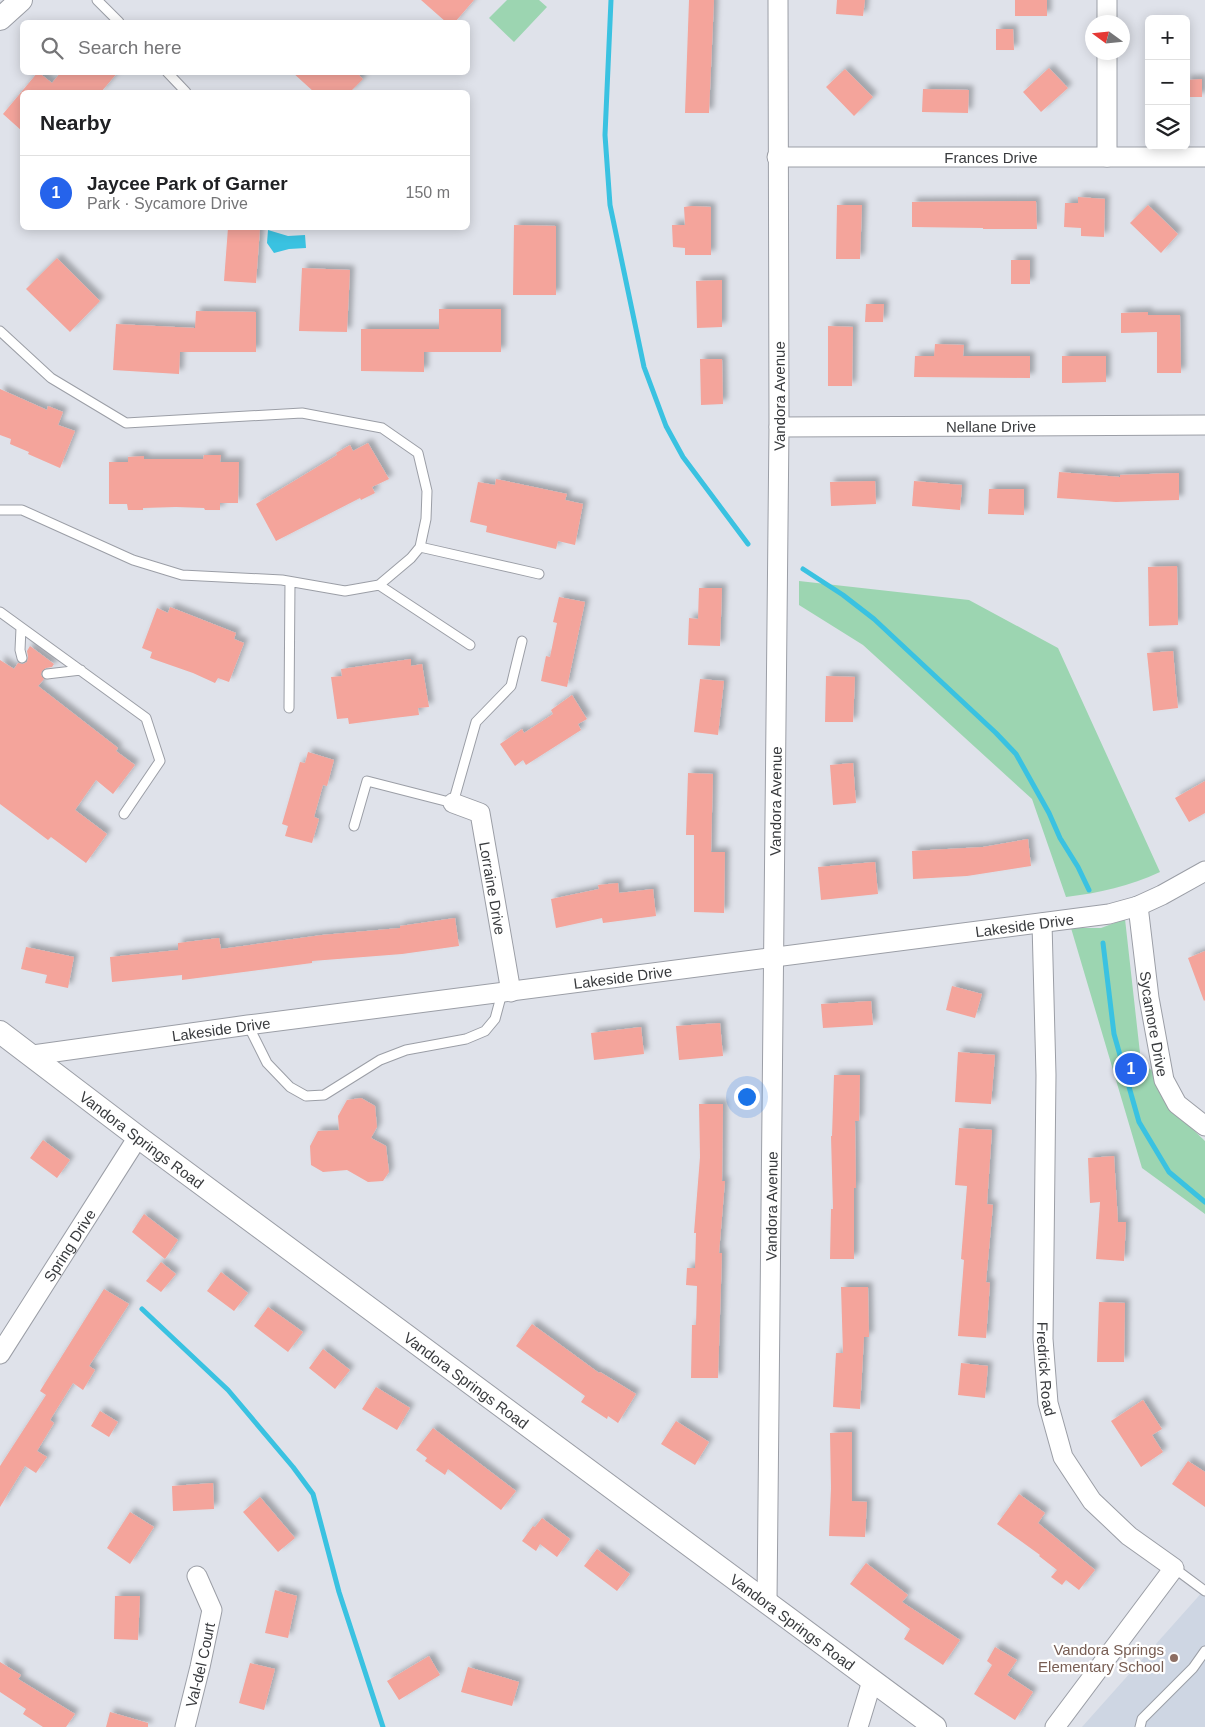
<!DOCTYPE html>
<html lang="en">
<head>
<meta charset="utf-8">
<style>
	body { margin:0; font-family:Helvetica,sans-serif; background:#f6f6f6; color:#202124 }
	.controls { position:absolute; right:15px; top:15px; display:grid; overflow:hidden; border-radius:8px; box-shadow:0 2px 12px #0003 }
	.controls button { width:45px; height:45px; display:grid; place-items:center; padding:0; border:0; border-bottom:1px solid #e0e0e0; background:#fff; color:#202124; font:25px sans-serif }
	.compass { position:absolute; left:1085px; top:15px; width:45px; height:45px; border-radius:50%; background:#fff; box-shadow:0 2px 12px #0003; rotate:285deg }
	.you { position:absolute; left:746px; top:1096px; width:18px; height:18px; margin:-12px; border:4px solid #fff; border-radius:50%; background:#1a73e8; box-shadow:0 0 0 8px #1a73e833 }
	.badge { display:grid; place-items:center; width:32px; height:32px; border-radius:50%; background:#2563eb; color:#fff; font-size:16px; font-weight:700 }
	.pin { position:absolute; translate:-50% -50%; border:2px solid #fff; box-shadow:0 1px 5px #0006 }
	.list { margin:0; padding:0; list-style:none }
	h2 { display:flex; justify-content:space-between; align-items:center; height:65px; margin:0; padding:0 20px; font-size:21px }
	h2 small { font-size:16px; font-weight:400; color:#757577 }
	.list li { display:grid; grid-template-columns:32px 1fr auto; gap:15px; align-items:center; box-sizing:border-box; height:75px; padding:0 20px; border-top:1px solid #e0e0e0 }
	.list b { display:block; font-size:19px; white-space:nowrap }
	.list p { margin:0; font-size:16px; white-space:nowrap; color:#757577 }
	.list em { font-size:16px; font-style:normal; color:#757577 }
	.icon { flex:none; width:28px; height:28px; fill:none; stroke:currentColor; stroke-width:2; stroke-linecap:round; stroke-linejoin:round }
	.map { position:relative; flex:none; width:1205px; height:1727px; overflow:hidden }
	.search { position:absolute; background:#fff; box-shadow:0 2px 12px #0003; left:20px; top:20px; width:450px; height:55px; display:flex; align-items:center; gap:12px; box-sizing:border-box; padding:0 18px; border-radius:8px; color:#757577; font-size:19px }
	.panel { position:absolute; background:#fff; box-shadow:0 2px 12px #0003; left:20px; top:90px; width:450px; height:140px; border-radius:8px }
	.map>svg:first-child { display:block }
	.built { fill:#ced6e3 }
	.green { fill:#9cd5b1 }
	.water { fill:#3ac2e1 }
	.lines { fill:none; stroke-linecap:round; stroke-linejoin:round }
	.stream { stroke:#3ac2e1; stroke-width:5 }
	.building { fill:#f4a49b; filter:url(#shadow) }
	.service-casing { stroke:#9b9ea6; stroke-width:11 }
	.minor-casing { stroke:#9b9ea6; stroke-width:21 }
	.tertiary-casing { stroke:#9b9ea6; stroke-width:24 }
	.service { stroke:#fff; stroke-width:9 }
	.minor { stroke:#fff; stroke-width:19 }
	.tertiary { stroke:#fff; stroke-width:22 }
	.education-dot { fill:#8d6e63; stroke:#fff; stroke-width:2 }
	.labels { text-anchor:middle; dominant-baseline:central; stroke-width:4.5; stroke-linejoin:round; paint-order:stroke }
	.street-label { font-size:15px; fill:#393b3e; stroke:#fff }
	.education-label { font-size:15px; fill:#785e54; stroke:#fff; text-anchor:end }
</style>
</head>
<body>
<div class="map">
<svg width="1205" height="1727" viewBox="0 0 1205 1727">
	<defs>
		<filter id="shadow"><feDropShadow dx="4.5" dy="-4.5" stdDeviation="2.5" flood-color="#0004"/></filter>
	</defs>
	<rect width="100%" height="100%" fill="#dfe2ea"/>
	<path class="built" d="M 1205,1589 L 1205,1727 L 1082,1727 Z"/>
	<path class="green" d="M 507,0 L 539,0 L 547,7 L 514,42 L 489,18 Z
		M 799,581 L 969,600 L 1058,648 L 1160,872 C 1130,886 1099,893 1066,897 L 1032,799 L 863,645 L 799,605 Z
		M 1125,919 L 1141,1062 L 1159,1076 L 1179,1116 L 1205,1141 L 1205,1214 L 1142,1168 L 1071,928 L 1101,928 Z"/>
	<path class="water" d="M 268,230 L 288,236 L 305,235 L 306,248 L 289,249 L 274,253 L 267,243 Z"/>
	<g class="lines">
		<path class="stream" d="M 611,0 L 605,135 L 610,205 L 644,367 L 666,426 L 683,457 L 748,544
			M 803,569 L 843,595 L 874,619 L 996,733 L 1016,754 L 1049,813 L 1060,838 L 1078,867 L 1089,890
			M 1103,943 L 1114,1034 L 1139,1122 L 1169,1172 L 1205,1202
			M 142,1309 L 228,1390 L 293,1467 L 313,1494 L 339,1592 L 383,1727"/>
	</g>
	<path class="building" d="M 421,0 L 474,0 L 455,22 L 446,22 Z
		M 689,0 L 714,0 L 709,113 L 685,113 Z
		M 837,0 L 865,0 L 863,16 L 836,14 Z
		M 1015,0 L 1047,0 L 1047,16 L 1015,16 Z
		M 996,29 L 1013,29 L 1014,50 L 996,50 Z
		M 1049,68 L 1068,88 L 1041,112 L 1023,92 Z
		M 845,69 L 873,97 L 854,116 L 826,87 Z
		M 38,72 L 52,83 L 61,72 L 118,72 L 101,92 L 22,92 L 22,131 L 3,114 Z
		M 292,72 L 356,72 L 363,79 L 350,92 L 314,92 Z
		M 1202,79 L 1202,97 L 1186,97 L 1186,80 Z
		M 923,89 L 969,90 L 968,113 L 922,112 Z
		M 1078,197 L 1105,199 L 1104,237 L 1081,236 L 1081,228 L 1064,227 L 1065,203 L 1078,203 Z
		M 1036,201 L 1037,229 L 983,229 L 983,228 L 912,227 L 912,202 Z
		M 837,205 L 862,205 L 860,259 L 836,259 Z
		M 1148,205 L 1178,234 L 1161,253 L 1130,223 Z
		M 691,206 L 711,207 L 711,255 L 685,255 L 685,248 L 673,247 L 672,225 L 685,225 L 684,207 Z
		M 514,225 L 556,226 L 556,295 L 513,295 Z
		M 228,228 L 260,228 L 256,283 L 224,281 Z
		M 57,258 L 100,301 L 70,332 L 26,289 Z
		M 1011,260 L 1030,260 L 1030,284 L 1011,284 Z
		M 302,268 L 350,270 L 347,332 L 299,331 Z
		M 722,280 L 722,327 L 697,328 L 696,281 Z
		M 866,304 L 884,304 L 883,322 L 865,322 Z
		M 439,309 L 501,309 L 501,352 L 424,352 L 424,372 L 361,371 L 361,329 L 439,329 Z
		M 196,311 L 256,312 L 256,352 L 180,352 L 179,374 L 113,370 L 116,324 L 195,328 Z
		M 1148,312 L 1148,315 L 1180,315 L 1181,373 L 1157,373 L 1157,332 L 1121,333 L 1121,313 Z
		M 828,326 L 853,327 L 852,386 L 828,386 Z
		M 935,344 L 964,345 L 963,356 L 1030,356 L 1030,378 L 914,377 L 915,356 L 934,356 Z
		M 1062,356 L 1106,356 L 1106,382 L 1062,383 Z
		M 700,359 L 722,359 L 723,404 L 701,405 Z
		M 0,389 L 47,410 L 48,406 L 63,412 L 58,425 L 75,431 L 60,468 L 28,454 L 29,452 L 10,444 L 11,439 L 0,435 Z
		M 368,443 L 389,479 L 372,487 L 375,493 L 361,500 L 360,498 L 276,541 L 256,504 L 337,455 L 336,453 L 350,445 L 353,451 Z
		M 204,455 L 221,455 L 220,462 L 239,462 L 238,503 L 220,503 L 220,510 L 205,510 L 204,508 L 176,507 L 143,508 L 143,510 L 128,510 L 127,504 L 109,504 L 109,462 L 128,462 L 128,457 L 144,456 L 144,459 L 203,459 Z
		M 1059,472 L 1120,477 L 1120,475 L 1179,473 L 1179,500 L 1116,502 L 1057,498 Z
		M 496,479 L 567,494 L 565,500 L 583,504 L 575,545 L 558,541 L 556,549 L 486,532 L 487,526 L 470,522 L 478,482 L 495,485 Z
		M 875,481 L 876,504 L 831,506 L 830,482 Z
		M 914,481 L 962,485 L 960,510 L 912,506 Z
		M 989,489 L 1024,489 L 1024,515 L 988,514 Z
		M 1177,566 L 1178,625 L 1149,626 L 1148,567 Z
		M 699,588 L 722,588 L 720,646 L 688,645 L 689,618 L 698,619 Z
		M 559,597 L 585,602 L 567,687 L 541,681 L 546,656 L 550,657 L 557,623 L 553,622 Z
		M 170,607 L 236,633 L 234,639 L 244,643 L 229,682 L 218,678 L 215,683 L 193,673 L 150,658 L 152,652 L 142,648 L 157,608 L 168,613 Z
		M 30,646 L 54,664 L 52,667 L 46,668 L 42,671 L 41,675 L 44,679 L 38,686 L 118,748 L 116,751 L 135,765 L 113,794 L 96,780 L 75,810 L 107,834 L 86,863 L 51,837 L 48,840 L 0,804 L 0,660 L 14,669 L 18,663 L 23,664 L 27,662 L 28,657 L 27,651 Z
		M 1173,651 L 1178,708 L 1153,711 L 1147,653 Z
		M 411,659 L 411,666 L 422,664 L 429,707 L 418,708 L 419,715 L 394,718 L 349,724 L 348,718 L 337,719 L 331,677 L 342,676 L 341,669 Z
		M 826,676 L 855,677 L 853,722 L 825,722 Z
		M 700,679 L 724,681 L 718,735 L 694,732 Z
		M 572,695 L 587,719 L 578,724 L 581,730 L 526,765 L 523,760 L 515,766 L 500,744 L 522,729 L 524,733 L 553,714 L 551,710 Z
		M 308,752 L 334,760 L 327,786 L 323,785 L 314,817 L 319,819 L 312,843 L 285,836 L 288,826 L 282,824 L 300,762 L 305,763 Z
		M 853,763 L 856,803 L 833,805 L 830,765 Z
		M 688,773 L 713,774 L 711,852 L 725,852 L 724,913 L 694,912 L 694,835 L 686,835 Z
		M 1205,781 L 1205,813 L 1189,822 L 1175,798 Z
		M 1028,839 L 1031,866 L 967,876 L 913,879 L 912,851 L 983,847 Z
		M 875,862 L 878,894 L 821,900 L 818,867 Z
		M 618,883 L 619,893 L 653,889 L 656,916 L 603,923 L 602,918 L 556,928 L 551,899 L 599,889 L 598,885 Z
		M 455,918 L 459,946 L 402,954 L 312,961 L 312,963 L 182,980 L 182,975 L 112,982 L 110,957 L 178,950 L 178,943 L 219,938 L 221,949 L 322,935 L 400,928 L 400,926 Z
		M 26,947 L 74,957 L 68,988 L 45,983 L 47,975 L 21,969 Z
		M 1205,951 L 1205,1000 L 1204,1001 L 1188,958 Z
		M 952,986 L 982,994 L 975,1018 L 946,1010 Z
		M 871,1001 L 873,1025 L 823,1028 L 821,1004 Z
		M 720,1023 L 723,1056 L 679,1060 L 676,1026 Z
		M 641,1027 L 644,1054 L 594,1060 L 591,1033 Z
		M 958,1052 L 995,1055 L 991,1104 L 955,1102 Z
		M 834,1075 L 860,1075 L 859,1121 L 855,1121 L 856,1188 L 854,1188 L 854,1259 L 830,1259 L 831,1209 L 833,1209 L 831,1136 L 832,1136 Z
		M 361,1098 L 375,1106 L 377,1127 L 371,1138 L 386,1146 L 389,1172 L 383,1181 L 368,1182 L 347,1170 L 323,1172 L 311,1165 L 310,1146 L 318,1131 L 339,1130 L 338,1116 L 347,1100 Z
		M 699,1104 L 723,1104 L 722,1181 L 725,1181 L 719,1253 L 722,1253 L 718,1378 L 691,1378 L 692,1325 L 696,1325 L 697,1286 L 686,1285 L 687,1268 L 695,1268 L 696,1233 L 694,1233 L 700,1157 Z
		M 959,1128 L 992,1130 L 987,1204 L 993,1205 L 986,1282 L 990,1283 L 986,1338 L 958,1336 L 964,1260 L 961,1259 L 967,1186 L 955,1185 Z
		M 43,1140 L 70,1160 L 57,1178 L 30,1158 Z
		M 1114,1156 L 1118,1222 L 1126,1222 L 1124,1261 L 1096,1259 L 1100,1202 L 1090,1203 L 1088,1158 Z
		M 144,1214 L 178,1240 L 165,1259 L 132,1232 Z
		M 161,1262 L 176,1274 L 161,1292 L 146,1281 Z
		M 221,1272 L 248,1293 L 234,1311 L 207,1291 Z
		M 841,1287 L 868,1287 L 869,1337 L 864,1337 L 860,1409 L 833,1407 L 836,1353 L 843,1353 Z
		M 104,1289 L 129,1304 L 89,1366 L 95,1370 L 83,1390 L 73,1383 L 50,1420 L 54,1423 L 37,1451 L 47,1457 L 36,1473 L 25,1466 L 0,1507 L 0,1466 L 46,1395 L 40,1391 Z
		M 1099,1302 L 1125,1303 L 1124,1362 L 1097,1362 Z
		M 268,1307 L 303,1332 L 288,1352 L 254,1326 Z
		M 532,1324 L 599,1373 L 600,1372 L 636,1394 L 618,1423 L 608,1416 L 607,1419 L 581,1402 L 585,1396 L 516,1346 Z
		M 323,1349 L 350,1370 L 335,1389 L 309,1368 Z
		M 961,1363 L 988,1366 L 985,1398 L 958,1395 Z
		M 376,1387 L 410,1408 L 397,1430 L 362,1409 Z
		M 1143,1400 L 1162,1429 L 1152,1435 L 1163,1452 L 1141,1467 L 1111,1421 Z
		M 100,1411 L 118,1422 L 109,1437 L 91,1426 Z
		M 676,1421 L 709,1442 L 695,1465 L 661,1444 Z
		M 433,1428 L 516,1491 L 501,1510 L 448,1469 L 445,1475 L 425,1461 L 427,1458 L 416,1450 Z
		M 852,1432 L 852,1501 L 867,1502 L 865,1537 L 829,1536 L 831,1488 L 830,1433 Z
		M 1188,1461 L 1205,1472 L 1205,1507 L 1172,1484 Z
		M 213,1483 L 214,1509 L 173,1511 L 172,1486 Z
		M 1019,1494 L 1045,1513 L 1038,1523 L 1095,1570 L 1079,1590 L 1066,1580 L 1062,1585 L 1051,1577 L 1057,1570 L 1039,1556 L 1040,1555 L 997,1524 Z
		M 260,1497 L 295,1538 L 278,1552 L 243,1512 Z
		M 130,1512 L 154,1527 L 130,1564 L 107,1548 Z
		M 542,1518 L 570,1539 L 557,1557 L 540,1544 L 536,1551 L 522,1541 L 533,1526 L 535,1527 Z
		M 597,1549 L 630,1574 L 617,1591 L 584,1566 Z
		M 866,1563 L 908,1595 L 902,1602 L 960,1640 L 943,1665 L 904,1639 L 910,1629 L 850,1584 Z
		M 275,1590 L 297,1596 L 288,1638 L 265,1633 Z
		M 115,1596 L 140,1596 L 138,1640 L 114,1639 Z
		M 995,1647 L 1017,1660 L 1007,1675 L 1033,1692 L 1015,1720 L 974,1694 L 992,1665 L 987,1661 Z
		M 429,1656 L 440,1675 L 399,1700 L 387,1681 Z
		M 0,1662 L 21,1675 L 18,1679 L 75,1714 L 66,1727 L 43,1727 L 23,1714 L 26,1709 L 0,1692 Z
		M 250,1663 L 275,1669 L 264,1710 L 239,1703 Z
		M 468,1667 L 519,1682 L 512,1706 L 461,1692 Z
		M 110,1712 L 148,1723 L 148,1727 L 106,1727 Z"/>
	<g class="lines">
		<defs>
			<path id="service" d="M 97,0 L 119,22
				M 167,72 L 186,92
				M 0,331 L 51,378 L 126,423 L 302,413 L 382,428 L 418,453 L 427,491 L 426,519 L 420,547 L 411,558 L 379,585 L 345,591 L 282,580 L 182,575 L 133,560 L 22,510 L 0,510
				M 420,547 L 539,574
				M 379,585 L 470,645
				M 0,612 L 146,718 L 160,761 L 124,814
				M 21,628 L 20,650 L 22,658
				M 47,674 L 81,670
				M 289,708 L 290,582
				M 354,826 L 367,781 L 453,803 L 476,722 L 511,686 L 522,641
				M 248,1025 L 267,1063 L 290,1087 L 306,1096 L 324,1095 L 380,1060 L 406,1050 L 466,1039 L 485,1031 L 495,1019 L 502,993
				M 1174,1568 L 1205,1591
				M 1140,1727 L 1142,1719 L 1193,1668 L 1205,1651"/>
			<g id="minor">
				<path d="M 1107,22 L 1107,0"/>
				<path id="s1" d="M 777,157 L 1205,157"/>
				<path d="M 1107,157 L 1107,52"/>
				<path id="s2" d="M 779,427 L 1205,425"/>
				<path id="s3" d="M 453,803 L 480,813 L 511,992"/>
				<path id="s4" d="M 1138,906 L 1149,998 L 1164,1080 L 1177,1104 L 1205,1126"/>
				<path id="s5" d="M 1042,923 L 1046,1075 L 1043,1339 L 1048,1403 L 1063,1457 L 1092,1501 L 1129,1536 L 1174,1568 L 1055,1727"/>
				<path id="s6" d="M 33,1055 L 248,1025 L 1109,914 L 1138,906 L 1162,895 L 1205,871"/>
				<path id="s7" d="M 0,1354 L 138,1137"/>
				<path id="s8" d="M 767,1601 L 779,427 L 778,0"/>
				<path id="s9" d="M 185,1727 L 200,1667 L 212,1610 L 197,1576"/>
				<path d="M 858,1727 L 872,1681"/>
			</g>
			<g id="tertiary">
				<path d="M 0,19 L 21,0"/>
				<path id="s10" d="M 0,1032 L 138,1137 L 935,1727"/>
			</g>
		</defs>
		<use href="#service" class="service-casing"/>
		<use href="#minor" class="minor-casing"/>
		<use href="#tertiary" class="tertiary-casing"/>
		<use href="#service" class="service"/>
		<use href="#minor" class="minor"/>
		<use href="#tertiary" class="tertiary"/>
	</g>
	<circle class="education-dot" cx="1174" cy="1658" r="5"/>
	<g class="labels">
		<g class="street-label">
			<text stroke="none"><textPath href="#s1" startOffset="214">Frances Drive</textPath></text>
			<text stroke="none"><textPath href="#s8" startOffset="1205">Vandora Avenue</textPath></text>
			<text stroke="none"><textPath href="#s2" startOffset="212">Nellane Drive</textPath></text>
			<text stroke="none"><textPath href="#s8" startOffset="800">Vandora Avenue</textPath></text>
			<text stroke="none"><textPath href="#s3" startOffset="105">Lorraine Drive</textPath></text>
			<text stroke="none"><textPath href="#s6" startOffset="1000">Lakeside Drive</textPath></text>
			<text stroke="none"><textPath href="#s6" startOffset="595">Lakeside Drive</textPath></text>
			<text stroke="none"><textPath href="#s4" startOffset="119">Sycamore Drive</textPath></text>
			<text stroke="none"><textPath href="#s6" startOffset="190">Lakeside Drive</textPath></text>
			<text stroke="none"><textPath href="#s10" startOffset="178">Vandora Springs Road</textPath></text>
			<text stroke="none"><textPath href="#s8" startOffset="395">Vandora Avenue</textPath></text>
			<text stroke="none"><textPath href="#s7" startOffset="129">Spring Drive</textPath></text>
			<text stroke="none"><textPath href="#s5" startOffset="446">Fredrick Road</textPath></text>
			<text stroke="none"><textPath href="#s10" startOffset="582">Vandora Springs Road</textPath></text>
			<text stroke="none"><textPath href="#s10" startOffset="988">Vandora Springs Road</textPath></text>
			<text stroke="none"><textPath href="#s9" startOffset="64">Val-del Court</textPath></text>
		</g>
		<g class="education-label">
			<text x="1164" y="1649">Vandora Springs<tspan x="1164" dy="17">Elementary School</tspan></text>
		</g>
	</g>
</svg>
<div class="controls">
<button>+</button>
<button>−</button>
<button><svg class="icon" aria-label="layers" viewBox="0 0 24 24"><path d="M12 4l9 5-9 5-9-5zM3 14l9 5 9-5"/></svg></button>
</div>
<svg class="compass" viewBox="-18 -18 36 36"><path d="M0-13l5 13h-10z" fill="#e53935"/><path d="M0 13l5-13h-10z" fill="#757577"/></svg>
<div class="you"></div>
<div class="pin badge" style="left:1131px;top:1069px">1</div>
<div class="search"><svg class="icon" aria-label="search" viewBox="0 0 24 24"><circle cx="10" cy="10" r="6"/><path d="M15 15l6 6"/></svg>Search here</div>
<section class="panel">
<h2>Nearby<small></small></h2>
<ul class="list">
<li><span class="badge">1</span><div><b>Jaycee Park of Garner</b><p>Park · Sycamore Drive</p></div><em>150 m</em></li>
</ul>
</section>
</div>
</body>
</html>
